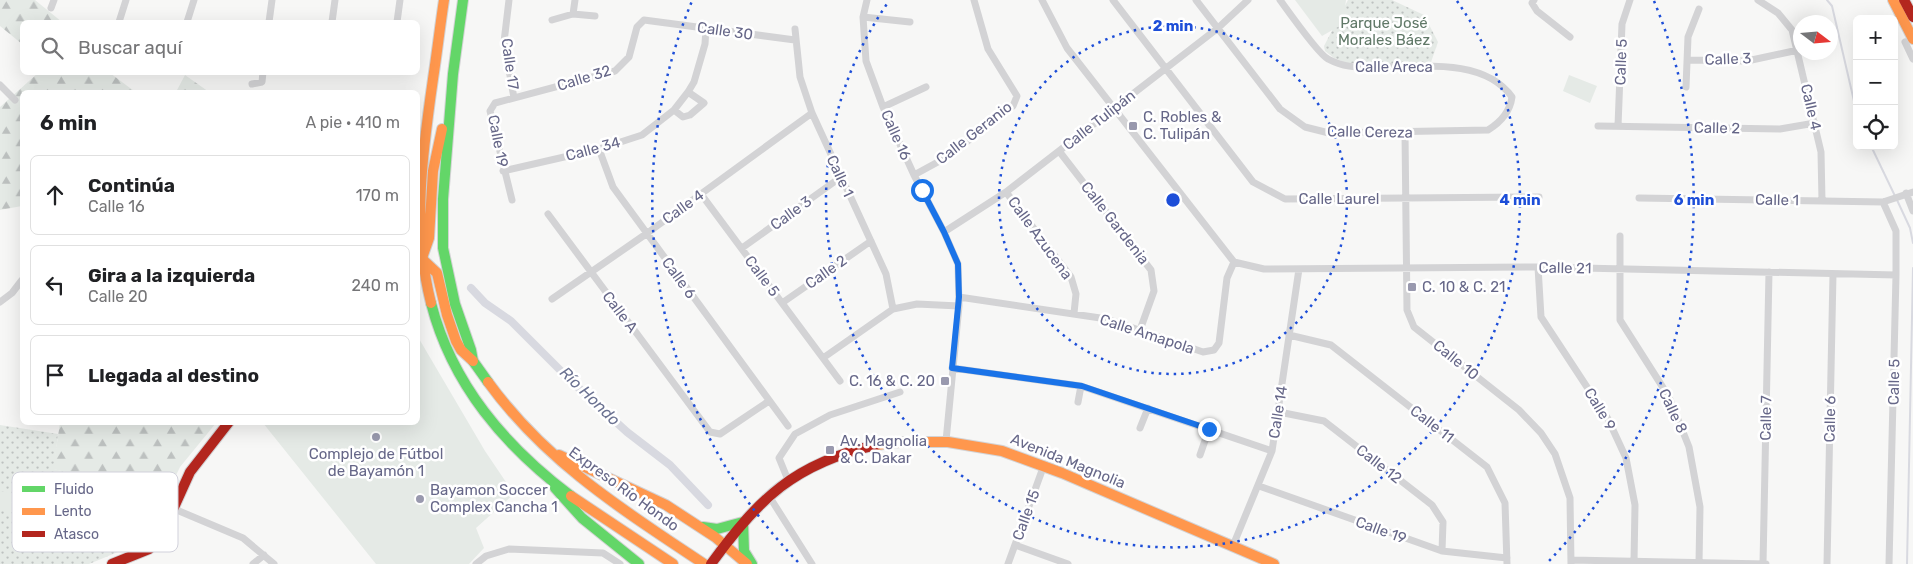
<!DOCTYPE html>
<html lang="es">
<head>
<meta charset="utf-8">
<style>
	body { margin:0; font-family:Rubik,sans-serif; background:#f6f6f6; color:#202124 }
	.controls { position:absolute; right:15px; top:15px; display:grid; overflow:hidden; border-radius:8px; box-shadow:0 5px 20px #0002 }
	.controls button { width:45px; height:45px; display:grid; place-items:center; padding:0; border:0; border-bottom:1px solid #e0e0e0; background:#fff; color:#202124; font:25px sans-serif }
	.compass { position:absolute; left:1793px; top:15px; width:45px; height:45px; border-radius:50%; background:#fff; box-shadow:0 5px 20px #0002; rotate:106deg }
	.stop { position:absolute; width:15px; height:15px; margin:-11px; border:4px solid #1a73e8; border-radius:50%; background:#fff }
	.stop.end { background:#1a73e8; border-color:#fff; box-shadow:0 1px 5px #0008 }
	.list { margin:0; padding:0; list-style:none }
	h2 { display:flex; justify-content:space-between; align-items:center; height:65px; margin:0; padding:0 20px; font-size:21px }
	h2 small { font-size:16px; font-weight:400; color:#757577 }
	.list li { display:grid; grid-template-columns:32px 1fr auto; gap:15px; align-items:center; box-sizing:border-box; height:80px; margin:0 10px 10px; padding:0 10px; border:1px solid #e0e0e0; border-radius:8px }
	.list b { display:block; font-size:19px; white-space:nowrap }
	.list p { margin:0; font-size:16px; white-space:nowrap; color:#757577 }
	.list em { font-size:16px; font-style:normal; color:#757577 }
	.icon { flex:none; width:28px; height:28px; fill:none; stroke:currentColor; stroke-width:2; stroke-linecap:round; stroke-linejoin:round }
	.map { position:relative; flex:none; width:1913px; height:564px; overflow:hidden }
	.search { position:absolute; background:#fff; box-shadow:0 5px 20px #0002; left:20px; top:20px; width:400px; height:55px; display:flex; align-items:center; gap:12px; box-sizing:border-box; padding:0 18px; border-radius:8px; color:#757577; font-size:19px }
	.panel { position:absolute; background:#fff; box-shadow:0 5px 20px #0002; left:20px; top:90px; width:400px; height:335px; border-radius:8px }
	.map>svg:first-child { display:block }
	.grass { fill:url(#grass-dots) }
	.forest { fill:url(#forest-firs) }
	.pitch { fill:#e5eae6 }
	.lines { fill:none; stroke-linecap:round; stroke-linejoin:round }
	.stream { stroke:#d8d9e0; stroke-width:2 }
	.canal { stroke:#d8d9e0; stroke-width:8 }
	.fast-casing { stroke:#d3d3d5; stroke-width:12 }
	.slow-casing { stroke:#d3d3d5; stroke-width:12 }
	.jam-casing { stroke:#d3d3d5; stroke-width:12 }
	.street { stroke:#d3d3d5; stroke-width:7 }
	.fast { stroke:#63d668; stroke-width:10 }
	.slow { stroke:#ff974d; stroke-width:10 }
	.jam { stroke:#b3261e; stroke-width:10 }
	.route { stroke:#1a73e8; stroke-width:6 }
	.ring { fill:none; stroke:#1d4ed8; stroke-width:2.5; stroke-dasharray:2.5 5 }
	.poi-dot { fill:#9999ae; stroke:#fff; stroke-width:2 }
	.labels { text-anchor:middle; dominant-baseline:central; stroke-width:5; stroke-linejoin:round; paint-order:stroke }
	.park-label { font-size:15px; fill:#617968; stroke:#fff }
	.street-label { font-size:15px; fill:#666788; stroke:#fff }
	.poi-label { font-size:15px; fill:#666788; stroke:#fff; text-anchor:start }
	.water-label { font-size:16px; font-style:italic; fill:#6c7392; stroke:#fff }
	.key { fill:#fff; stroke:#d1d1db; stroke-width:1 }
	.key-label { font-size:14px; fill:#666788 }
	.centre { fill:#1d4ed8; stroke:#fff; stroke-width:2.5 }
	.ring-label { font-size:15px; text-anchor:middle; font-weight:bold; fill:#1d4ed8; stroke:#fff; stroke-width:5; stroke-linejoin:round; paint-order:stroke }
</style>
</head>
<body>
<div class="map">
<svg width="1913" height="564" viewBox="0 0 1913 564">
	<defs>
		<pattern id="grass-dots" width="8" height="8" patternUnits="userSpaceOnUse" patternTransform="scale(1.25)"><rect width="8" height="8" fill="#e5eae6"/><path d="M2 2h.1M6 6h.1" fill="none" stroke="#bdc1c0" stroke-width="1.8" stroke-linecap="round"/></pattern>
		<pattern id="forest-firs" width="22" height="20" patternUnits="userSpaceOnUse" patternTransform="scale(1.25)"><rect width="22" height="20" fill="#e5eae6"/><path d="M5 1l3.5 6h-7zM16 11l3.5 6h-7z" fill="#bdc1c0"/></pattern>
	</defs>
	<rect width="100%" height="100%" fill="#f7f7f6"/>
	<path class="grass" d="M 1348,0 L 1392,0 L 1424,15 L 1438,42 L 1430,65 L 1347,63 L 1334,58 L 1325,51 L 1324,46 Z
		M 0,425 L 58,434 L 54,469 L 166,496 L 147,540 L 89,564 L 0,564 Z"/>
	<path class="forest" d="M 0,0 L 35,0 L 62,22 L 22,22 L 22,44 L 0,26 Z
		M 38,73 L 110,73 L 134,91 L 137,92 L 22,92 L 22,206 L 0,210 L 0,107 Z
		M 185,75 L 209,92 L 176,92 Z
		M 60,423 L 60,422 L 216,423 L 180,467 L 166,496 L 53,469 Z"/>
	<path class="pitch" d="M 1295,0 L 1346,0 L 1343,24 L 1322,36 Z
		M 1569,75 L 1597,86 L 1590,103 L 1563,91 Z
		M 418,337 L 485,451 L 514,494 L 476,528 L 484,548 L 469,564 L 376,564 L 263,423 L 418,422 Z
		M 0,491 L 31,497 L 27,515 L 0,510 Z"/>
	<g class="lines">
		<path class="stream" d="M 1827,0 L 1832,6 L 1857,114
			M 1871,146 L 1895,196
			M 1897,200 L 1910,228 L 1913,243
			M 1907,564 L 1913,268"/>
		<path class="canal" d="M 471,288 L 485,303 L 511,321 L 570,380 L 627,432 L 670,465 L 708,505"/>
		<defs>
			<path id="fast" d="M 463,0 L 453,74 L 443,199 L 443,248 L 455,304 L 471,350 L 473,361 L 488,382
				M 431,303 C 452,385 505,446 571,496
				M 555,488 L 582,518 L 639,564
				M 703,527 L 717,529 L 743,522 L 744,551 L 752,564"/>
			<path id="slow" d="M 1893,0 L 1913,39
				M 423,255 L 429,238 L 433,171 L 442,129
				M 422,259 L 437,273 L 447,315 L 456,341 L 461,350 L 473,361
				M 431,303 C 412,228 422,155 433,79 C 437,53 440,26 444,0
				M 488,382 C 546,462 623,510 704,564
				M 876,445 L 900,442 L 948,442 L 1002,451 L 1062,473 L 1274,564
				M 559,455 L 666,505 L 715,537 L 747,564
				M 571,496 L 673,564"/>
			<path id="jam" d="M 1904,0 L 1913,17
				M 112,564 L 149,549 L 161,536 L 190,472 L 229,422
				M 711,564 C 758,499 795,463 876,445"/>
		</defs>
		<use href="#fast" class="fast-casing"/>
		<use href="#slow" class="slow-casing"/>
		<use href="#jam" class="jam-casing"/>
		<path class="street" d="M 509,0 L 504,42 L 514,98
			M 867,0 L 863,17 L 866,61 L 883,107 L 914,175 L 944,232 L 958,264 L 959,306 L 946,441
			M 1042,0 L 1067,48 L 1234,262
			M 1113,0 L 1253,182 L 1285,199 L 1539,197
			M 1196,0 L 1280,109 L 1305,127 L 1329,133 L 1488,130 C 1501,122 1510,112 1512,97 C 1484,57 1418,67 1376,67 C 1357,67 1345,68 1328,59 C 1319,55 1288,11 1280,0
			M 1534,0 L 1532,3 L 1537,11 L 1570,37
			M 1758,0 L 1778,13 L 1792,30 L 1821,152 L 1822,201
			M 51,8 L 54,0
			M 573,14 L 575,0
			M 863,17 L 910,22
			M 552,20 L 573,14 L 595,16
			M 119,22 L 126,0
			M 187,22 L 194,0
			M 269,22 L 272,0
			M 332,22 L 335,0
			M 397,22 L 400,0
			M 795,29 L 800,77 L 812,113 L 886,274 L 893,309
			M 1905,42 L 1913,59
			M 1687,60 L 1747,61 L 1798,50
			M 252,84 L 262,82 L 263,72
			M 0,85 L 15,100
			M 1686,87 L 1688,37 L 1699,9
			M 883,107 L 926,87
			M 674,110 L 683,117 L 690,115 L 704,103 L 688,92
			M 1598,126 L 1780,129 L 1815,123
			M 1618,126 L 1622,24 L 1630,0
			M 1405,133 L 1407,310 L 1414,327 L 1519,410 L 1541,433 L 1555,454 L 1570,498 L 1571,564
			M 599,149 L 613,187 L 788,426
			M 1059,151 L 1151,270 L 1154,291 L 1140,330
			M 503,171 L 599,149 L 642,135 L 674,110 L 688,92 L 694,82 L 705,44 L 706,28
			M 914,175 L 947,157 L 1013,106 L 1017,96 L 988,49 L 974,0
			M 1006,192 L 1071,277 L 1076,294 L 1074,313
			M 1906,193 L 1913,211
			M 701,194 L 840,381
			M 1639,198 L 1883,202 L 1913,192
			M 512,200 L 490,111 L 495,103 L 615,71 L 629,57 L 637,27 L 644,20 L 795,40
			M 1883,202 L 1896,231 L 1896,275 L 1889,564
			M 548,214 L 710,432 L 720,434 L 769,401
			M 944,232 L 1006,192 L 1218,28 L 1248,0
			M 1620,236 L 1620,320 L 1669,397 L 1689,447 L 1700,507 L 1699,563
			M 742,248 L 841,177
			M 1234,262 L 1264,269 L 1538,267 L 1896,275
			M 1538,267 L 1541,317 L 1608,419 L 1626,458 L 1635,505 L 1634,562
			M 959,297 L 1107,319 L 1203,352 L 1214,350 L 1219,343 L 1227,278 L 1234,262
			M 552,299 L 646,234 L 812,113
			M 0,302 L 12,293 L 22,280
			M 782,303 L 871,241
			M 1289,335 L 1331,345 L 1487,467 L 1505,503 L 1507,564
			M 823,358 L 893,309 L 917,304 L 959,306
			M 952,368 L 1081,386 L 1272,451
			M 1078,402 L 1081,386
			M 1279,412 L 1324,421 L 1432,505 L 1443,522 L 1442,551
			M 1140,428 L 1148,408
			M 1200,455 L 1209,429
			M 53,479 L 172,508 L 243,538 L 274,564
			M 788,480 L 779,458 L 795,434 L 830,415 L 900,392
			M 1259,486 L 1442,551 L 1507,558
			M 769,496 L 812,564
			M 1015,545 L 1068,564
			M 1232,548 L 1272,451 L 1299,269
			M 1571,560 L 1766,564
			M 253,564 L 264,555
			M 476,564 L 486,556 L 509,549 L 603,553 L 620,564
			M 1008,564 L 1044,465
			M 1763,564 L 1769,272
			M 1827,564 L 1833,274"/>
		<use href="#fast" class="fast"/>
		<use href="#slow" class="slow"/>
		<use href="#jam" class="jam"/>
	</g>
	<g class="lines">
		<path class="route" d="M 922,190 L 944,232 L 958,264 L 959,297 L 952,368 L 1082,386 L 1209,429"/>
	</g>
	<g class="ring">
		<circle cx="1173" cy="200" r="174"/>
		<path d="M1457 1A347 347 0 1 1 889 1"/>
		<path d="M798 562A521 521 0 0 1 692 1M1654 1A521 521 0 0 1 1548 562"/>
	</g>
	<g class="poi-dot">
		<rect x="1128" y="121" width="10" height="10" rx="2.5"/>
		<rect x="1407" y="282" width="10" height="10" rx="2.5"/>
		<rect x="940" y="376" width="10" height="10" rx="2.5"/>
		<circle cx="376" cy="437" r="5"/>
		<rect x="825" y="445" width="10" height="10" rx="2.5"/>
		<circle cx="420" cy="499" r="5"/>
	</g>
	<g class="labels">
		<g class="park-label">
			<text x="1384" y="23">Parque José<tspan x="1384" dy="17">Morales Báez</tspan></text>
		</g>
		<g class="street-label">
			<text transform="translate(725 31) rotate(8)">Calle 30</text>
			<text transform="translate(1728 59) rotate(-2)">Calle 3</text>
			<text transform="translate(1621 62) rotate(-88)">Calle 5</text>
			<text transform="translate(510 64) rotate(82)">Calle 17</text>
			<text x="1394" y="67">Calle Areca</text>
			<text transform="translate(584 78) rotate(-17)">Calle 32</text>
			<text transform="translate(1811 107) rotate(77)">Calle 4</text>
			<text transform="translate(1099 120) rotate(-38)">Calle Tulipán</text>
			<text transform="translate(1717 128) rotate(1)">Calle 2</text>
			<text transform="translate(1370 132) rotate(1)">Calle Cereza</text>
			<text transform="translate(974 133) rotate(-38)">Calle Geranio</text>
			<text transform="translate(896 135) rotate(66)">Calle 16</text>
			<text transform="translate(498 141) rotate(79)">Calle 19</text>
			<text transform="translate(593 149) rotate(-15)">Calle 34</text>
			<text transform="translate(840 176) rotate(65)">Calle 1</text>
			<text x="1339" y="199">Calle Laurel</text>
			<text transform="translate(1777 200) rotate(1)">Calle 1</text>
			<text transform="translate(683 207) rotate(-36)">Calle 4</text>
			<text transform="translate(791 213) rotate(-36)">Calle 3</text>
			<text transform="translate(1115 223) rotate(52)">Calle Gardenia</text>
			<text transform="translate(1040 238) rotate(54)">Calle Azucena</text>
			<text transform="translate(1565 268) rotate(1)">Calle 21</text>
			<text transform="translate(826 272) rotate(-35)">Calle 2</text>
			<text transform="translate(762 276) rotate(53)">Calle 5</text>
			<text transform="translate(679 278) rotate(54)">Calle 6</text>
			<text transform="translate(620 312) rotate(53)">Calle A</text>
			<text transform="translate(1147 334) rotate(18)">Calle Amapola</text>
			<text transform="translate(1456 360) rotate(39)">Calle 10</text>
			<text transform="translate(1894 382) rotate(-89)">Calle 5</text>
			<text transform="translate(1600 409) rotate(59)">Calle 9</text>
			<text transform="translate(1673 411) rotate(65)">Calle 8</text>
			<text transform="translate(1278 412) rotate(-81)">Calle 14</text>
			<text transform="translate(1766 418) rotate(-89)">Calle 7</text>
			<text transform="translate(1830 419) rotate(-89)">Calle 6</text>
			<text transform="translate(1432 424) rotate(38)">Calle 11</text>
			<text transform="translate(1068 461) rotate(22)">Avenida Magnolia</text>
			<text transform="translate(1379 464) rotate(38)">Calle 12</text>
			<text transform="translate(624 489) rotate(36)">Expreso Río Hondo</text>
			<text transform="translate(1026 515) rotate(-70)">Calle 15</text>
			<text transform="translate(1381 530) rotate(20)">Calle 19</text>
		</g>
		<g class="poi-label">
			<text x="1143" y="117">C. Robles &amp;<tspan x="1143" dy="17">C. Tulipán</tspan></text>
			<text x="1422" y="287">C. 10 &amp; C. 21</text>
			<text x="935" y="381" text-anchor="end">C. 16 &amp; C. 20</text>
			<text x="840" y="441">Av. Magnolia<tspan x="840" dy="17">&amp; C. Dakar</tspan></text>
			<text x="376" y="454" text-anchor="middle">Complejo de Fútbol<tspan x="376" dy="17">de Bayamón 1</tspan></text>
			<text x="430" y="490">Bayamon Soccer<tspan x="430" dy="17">Complex Cancha 1</tspan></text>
		</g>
		<g class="water-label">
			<text transform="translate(590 396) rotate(44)">Río Hondo</text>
		</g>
	</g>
	<rect x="12" y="472" width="166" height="80" rx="8" class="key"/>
	<rect x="22" y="486" width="23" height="6" fill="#63d668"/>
	<rect x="22" y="508" width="23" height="7" fill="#ff974d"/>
	<rect x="22" y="531" width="23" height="6" fill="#b3261e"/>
	<g class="key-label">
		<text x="54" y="494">Fluido</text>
		<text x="54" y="516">Lento</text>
		<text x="54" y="539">Atasco</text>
	</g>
	<circle cx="1173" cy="200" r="8" class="centre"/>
	<g class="ring-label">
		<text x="1173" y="31">2 min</text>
		<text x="1520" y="205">4 min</text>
		<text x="1694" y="205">6 min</text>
	</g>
</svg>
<div class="controls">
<button>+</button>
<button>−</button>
<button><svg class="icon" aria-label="locate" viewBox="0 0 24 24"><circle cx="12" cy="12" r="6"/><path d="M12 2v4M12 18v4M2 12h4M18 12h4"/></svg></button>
</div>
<svg class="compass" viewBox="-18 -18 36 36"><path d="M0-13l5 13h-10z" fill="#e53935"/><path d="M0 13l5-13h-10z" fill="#757577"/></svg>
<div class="stop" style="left:922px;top:190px"></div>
<div class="stop end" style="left:1209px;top:429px"></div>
<div class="search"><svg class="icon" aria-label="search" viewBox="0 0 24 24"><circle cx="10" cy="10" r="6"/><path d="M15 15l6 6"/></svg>Buscar aquí</div>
<section class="panel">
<h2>6 min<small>A pie · 410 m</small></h2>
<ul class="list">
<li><svg class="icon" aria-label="ahead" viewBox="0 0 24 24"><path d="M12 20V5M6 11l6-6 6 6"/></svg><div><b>Continúa</b><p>Calle 16</p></div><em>170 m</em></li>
<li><svg class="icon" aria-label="left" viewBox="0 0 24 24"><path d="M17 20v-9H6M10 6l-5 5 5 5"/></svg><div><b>Gira a la izquierda</b><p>Calle 20</p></div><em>240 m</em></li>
<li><svg class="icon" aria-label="arrive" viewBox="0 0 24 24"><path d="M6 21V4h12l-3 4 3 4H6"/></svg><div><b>Llegada al destino</b></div></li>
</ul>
</section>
</div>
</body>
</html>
